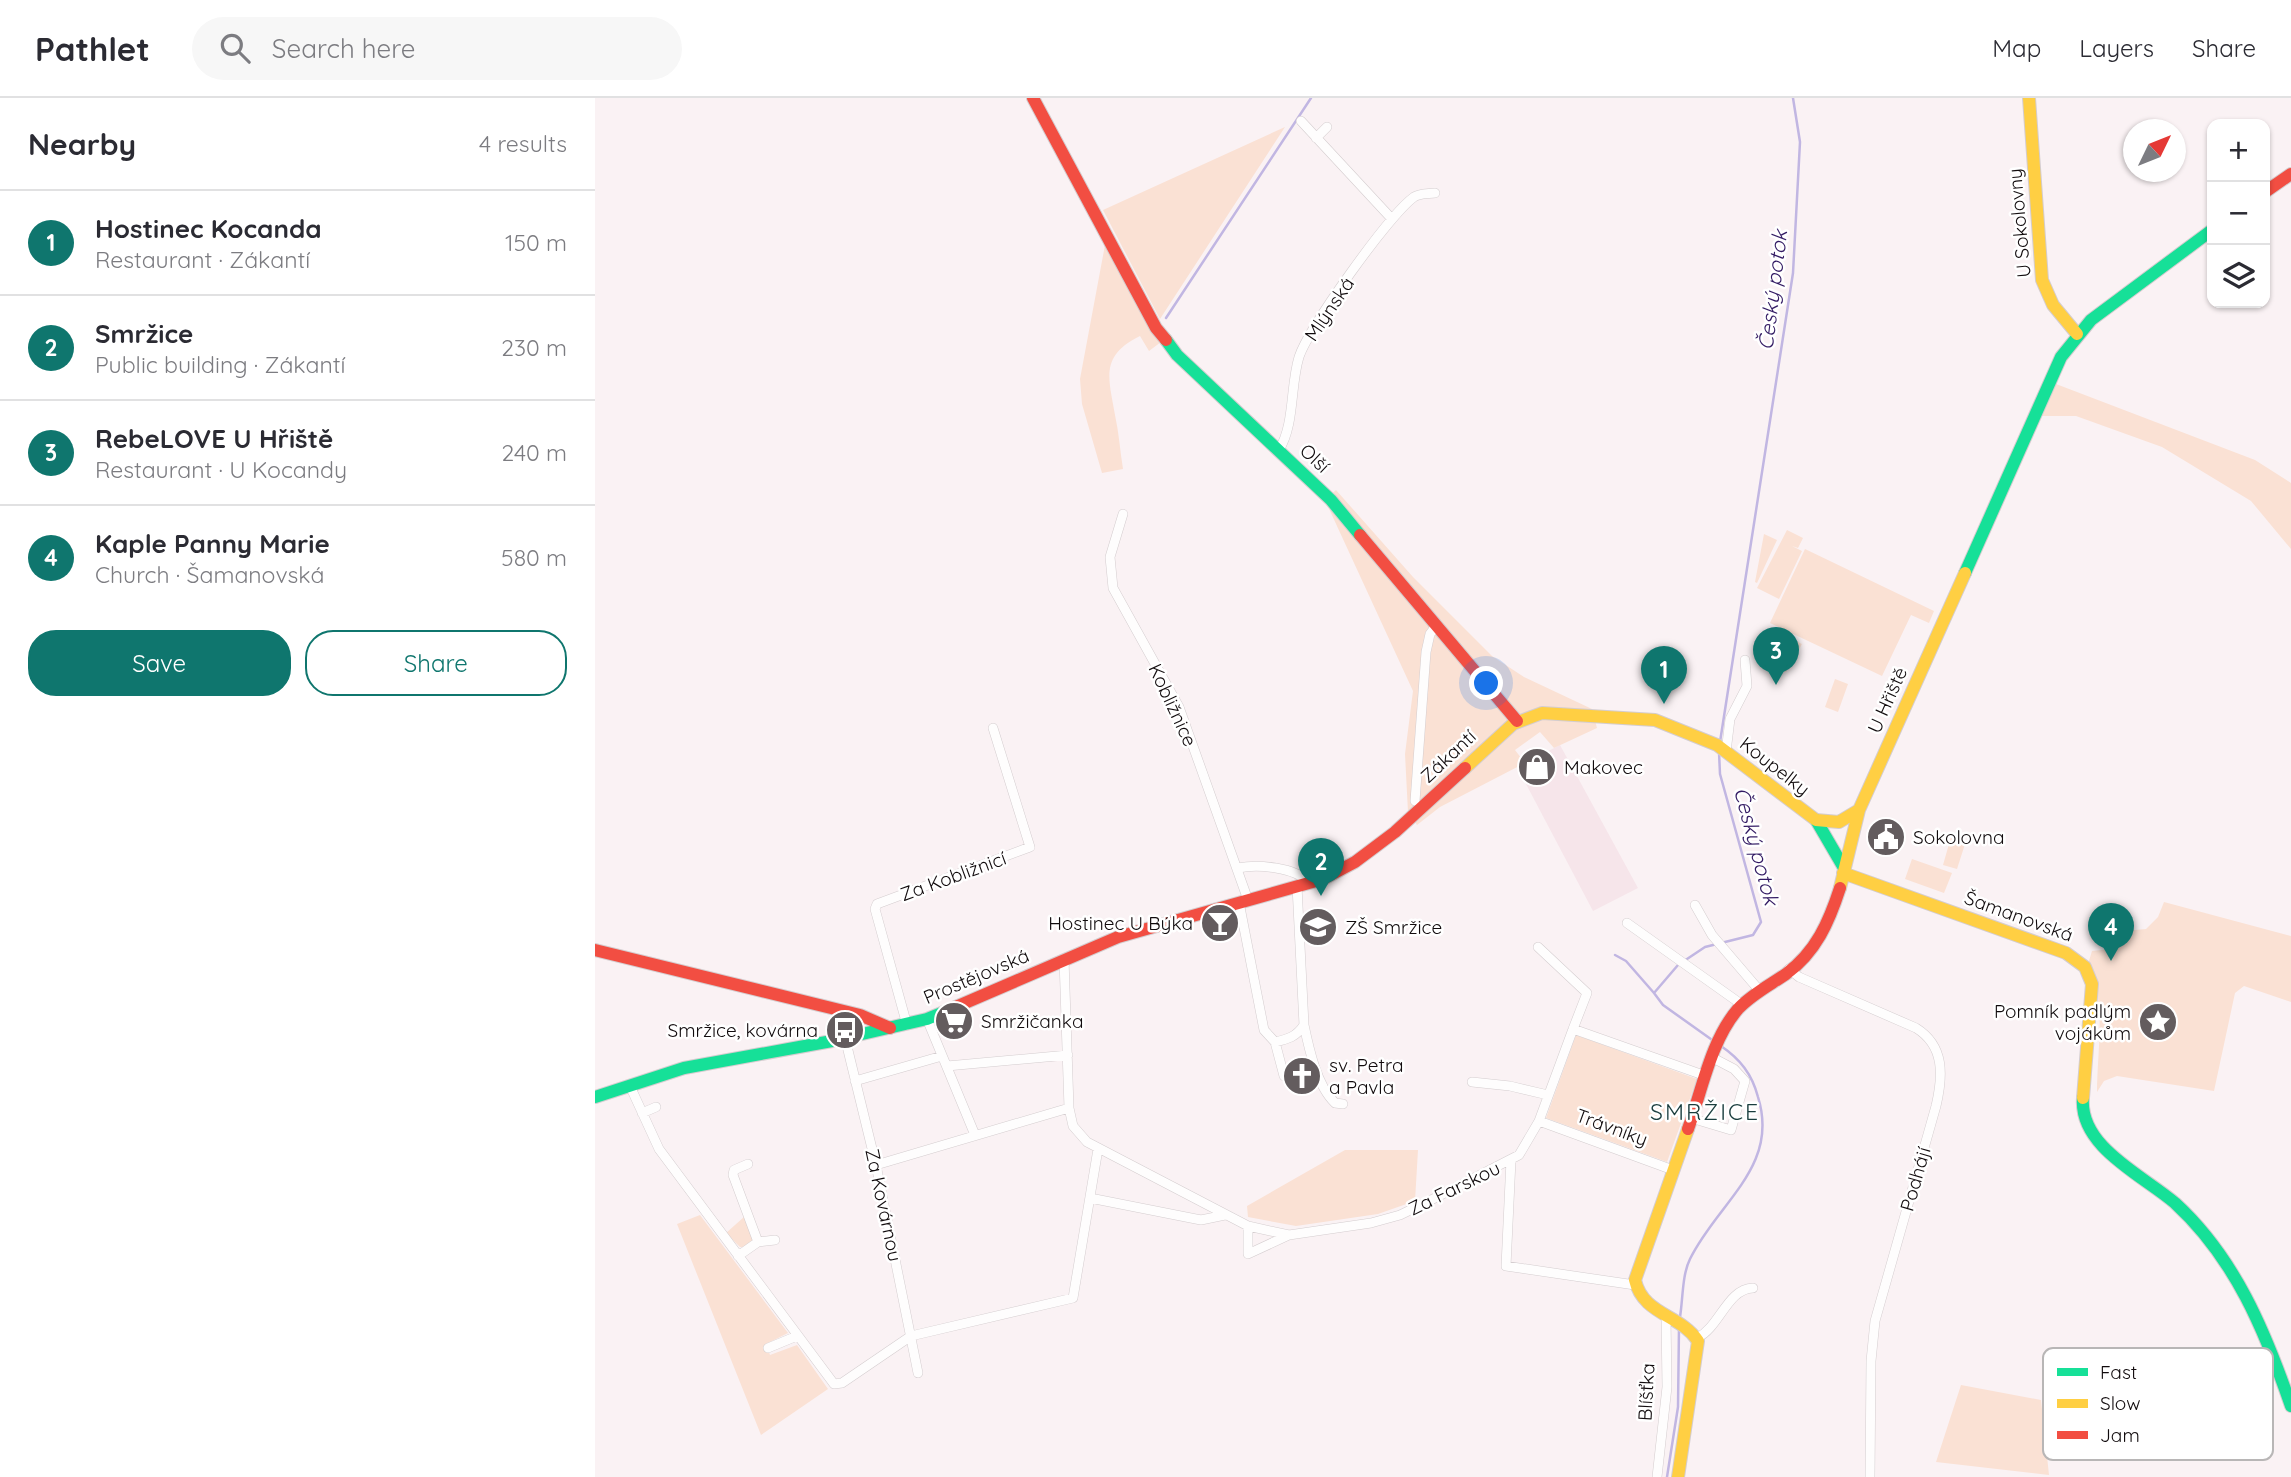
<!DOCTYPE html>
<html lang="en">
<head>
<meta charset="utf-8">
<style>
	body { margin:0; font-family:Quicksand,sans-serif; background:#f7f7f7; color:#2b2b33 }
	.controls { position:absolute; right:21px; top:21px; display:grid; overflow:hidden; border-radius:14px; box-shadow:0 2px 5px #0004 }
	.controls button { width:63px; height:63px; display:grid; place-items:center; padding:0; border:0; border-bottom:2px solid #e1e1e2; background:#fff; color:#2b2b33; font:35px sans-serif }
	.compass { position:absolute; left:1528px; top:21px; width:63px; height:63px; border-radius:50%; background:#fff; box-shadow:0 2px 5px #0004; rotate:47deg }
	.you { position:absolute; left:892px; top:586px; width:24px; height:24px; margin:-18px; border:5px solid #fff; border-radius:50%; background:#1a73e8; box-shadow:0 0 0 10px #1a73e833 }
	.badge { display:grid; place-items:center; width:46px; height:46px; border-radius:50%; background:#0f766e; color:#fff; font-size:23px; font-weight:700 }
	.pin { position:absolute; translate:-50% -58px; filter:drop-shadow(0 2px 4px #0008) }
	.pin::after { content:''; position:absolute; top:37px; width:24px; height:21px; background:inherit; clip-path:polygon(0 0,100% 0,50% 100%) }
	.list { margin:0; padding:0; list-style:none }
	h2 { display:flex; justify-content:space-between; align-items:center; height:91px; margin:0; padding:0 28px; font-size:30px }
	h2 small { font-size:23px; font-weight:400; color:#7c7c81 }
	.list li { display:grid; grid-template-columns:46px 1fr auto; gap:21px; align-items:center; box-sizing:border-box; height:105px; padding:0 28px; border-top:2px solid #e1e1e2 }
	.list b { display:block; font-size:26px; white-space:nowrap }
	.list p { margin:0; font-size:23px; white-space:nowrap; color:#7c7c81 }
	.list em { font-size:23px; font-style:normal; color:#7c7c81 }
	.actions { display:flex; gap:14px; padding:21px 28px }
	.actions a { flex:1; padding:16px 0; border:2px solid #0f766e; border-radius:28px; text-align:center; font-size:24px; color:#0f766e }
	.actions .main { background:#0f766e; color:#fff }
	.icon { flex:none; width:38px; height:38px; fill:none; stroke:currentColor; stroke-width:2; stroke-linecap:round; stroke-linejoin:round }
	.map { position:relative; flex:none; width:1696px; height:1379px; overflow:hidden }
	header { display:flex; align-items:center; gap:42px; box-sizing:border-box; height:98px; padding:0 35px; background:#fff; border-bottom:2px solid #e1e1e2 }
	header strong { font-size:33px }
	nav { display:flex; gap:38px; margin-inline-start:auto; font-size:24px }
	.search { width:490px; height:63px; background:#f7f7f7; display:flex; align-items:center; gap:18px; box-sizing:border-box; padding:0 24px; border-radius:38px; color:#7c7c81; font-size:26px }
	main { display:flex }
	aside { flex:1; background:#fff }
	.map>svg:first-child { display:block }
	.built { fill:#f6e5ea }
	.green { fill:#fae1d4 }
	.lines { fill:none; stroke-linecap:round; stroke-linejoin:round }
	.stream { stroke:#c1b6e2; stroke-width:2.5 }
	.street-casing { stroke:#d4cdcf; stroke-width:10 }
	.fast-casing { stroke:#d4cdcf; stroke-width:14 }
	.slow-casing { stroke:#d4cdcf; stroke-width:14 }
	.jam-casing { stroke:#d4cdcf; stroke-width:14 }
	.street { stroke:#fefdfd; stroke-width:9 }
	.fast { stroke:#16e098; stroke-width:12 }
	.slow { stroke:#ffcf43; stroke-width:12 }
	.jam { stroke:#f24e42; stroke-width:12 }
	.labels { text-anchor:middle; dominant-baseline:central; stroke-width:5; stroke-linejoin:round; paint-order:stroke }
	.street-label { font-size:19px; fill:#110b0d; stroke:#fff }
	.poi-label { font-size:19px; fill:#110b0d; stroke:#fff; text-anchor:start }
	.water-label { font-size:21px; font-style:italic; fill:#321a63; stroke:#fff }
	.quarter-label { font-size:23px; letter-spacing:2px; fill:#1a3d3e; stroke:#fff }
	.key { fill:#fff; stroke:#b8b6b6; stroke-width:2 }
	.key-label { font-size:19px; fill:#110b0d }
</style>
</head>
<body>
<header>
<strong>Pathlet</strong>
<div class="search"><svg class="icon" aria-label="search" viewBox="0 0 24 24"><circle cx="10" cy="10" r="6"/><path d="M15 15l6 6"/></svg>Search here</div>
<nav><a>Map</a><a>Layers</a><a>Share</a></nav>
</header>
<main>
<aside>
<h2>Nearby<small>4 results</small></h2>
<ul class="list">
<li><span class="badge">1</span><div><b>Hostinec Kocanda</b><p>Restaurant · Zákantí</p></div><em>150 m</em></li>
<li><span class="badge">2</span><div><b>Smržice</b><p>Public building · Zákantí</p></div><em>230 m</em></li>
<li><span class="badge">3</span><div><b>RebeLOVE U Hřiště</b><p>Restaurant · U Kocandy</p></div><em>240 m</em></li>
<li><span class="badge">4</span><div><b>Kaple Panny Marie</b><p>Church · Šamanovská</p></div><em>580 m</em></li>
</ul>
<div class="actions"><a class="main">Save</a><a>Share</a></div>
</aside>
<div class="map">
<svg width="1696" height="1379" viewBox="0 0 1696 1379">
	<rect width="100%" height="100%" fill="#faf2f4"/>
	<path class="built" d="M 965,647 L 1043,790 L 998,813 L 922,669 Z"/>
	<path class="green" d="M 690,29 L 565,221 L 508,112 Z
		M 510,147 L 566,244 L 554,253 L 545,238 C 504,258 514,281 520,317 C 524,335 525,353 528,371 L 507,375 L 487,306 L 485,281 Z
		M 1461,286 L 1660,362 L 1696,385 L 1696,451 L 1656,403 L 1567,349 L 1481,318 L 1447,318 Z
		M 741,392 L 818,479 L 897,558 L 929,579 L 997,611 L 1002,630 L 959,650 L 945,634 L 920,652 L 930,665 L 845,709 L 822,727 L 813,714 L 810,656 L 818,593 L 730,402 Z
		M 1192,432 L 1208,440 L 1203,450 L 1197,448 L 1207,453 L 1184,501 L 1162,490 Z
		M 1169,436 L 1182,442 L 1162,485 L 1160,484 Z
		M 1210,451 L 1339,513 L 1334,525 L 1316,517 L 1287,578 L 1175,525 Z
		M 1175,530 L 1207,546 L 1191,574 L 1162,557 Z
		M 1240,581 L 1253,586 L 1243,614 L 1230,609 Z
		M 1356,739 L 1371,743 L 1362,771 L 1348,767 Z
		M 1317,761 L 1357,775 L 1349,795 L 1310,781 Z
		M 1569,804 L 1696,838 L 1696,904 L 1649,888 L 1640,895 L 1619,993 L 1522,978 L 1509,983 L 1502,994 C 1502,953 1512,903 1493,866 L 1497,853 L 1517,851 L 1515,842 L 1499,842 L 1497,836 L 1551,831 L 1563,819 Z
		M 981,937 L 1102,981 L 1072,1064 L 951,1020 Z
		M 750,1052 L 823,1052 L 820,1103 L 783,1116 L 701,1128 L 653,1119 L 652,1108 Z
		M 105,1117 L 193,1235 L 171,1246 L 175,1257 L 202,1247 L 233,1291 L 166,1337 L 82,1126 Z
		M 149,1119 L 159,1142 L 152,1149 L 145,1149 L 131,1135 Z
		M 1366,1287 L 1446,1302 L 1454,1377 L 1341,1364 Z"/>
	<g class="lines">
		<path class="stream" d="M 571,220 L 716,0
			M 1125,644 L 1198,175 L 1205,44 L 1198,0
			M 1020,857 L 1031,863 L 1059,895
			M 1089,863 L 1110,849 L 1158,837 L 1166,824 L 1125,676 L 1124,654
			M 1083,867 L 1059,895 L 1068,907 L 1120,944
			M 1085,1219 C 1088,1201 1087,1177 1095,1161 C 1122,1105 1185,1069 1163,999 C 1157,976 1145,961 1126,948
			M 1072,1379 L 1083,1309 L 1084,1229"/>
		<defs>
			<path id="street" d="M 706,23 L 796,120
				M 721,40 L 732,29
				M 684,352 C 700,326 695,288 704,259 C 714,229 794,117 819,99 C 825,95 833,96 840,95
				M 528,416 L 515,459 L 518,490 L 584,609 L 653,802
				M 1131,654 L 1135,621 L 1152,588 L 1150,562
				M 820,703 L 831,554 L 835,536 L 841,528
				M 643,770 C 663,766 700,769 715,785
				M 644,804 L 669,932 L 680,944 C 693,941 701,939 709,927 L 702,788
				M 1100,807 L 1117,837 L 1164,892
				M 1032,825 L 1146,906
				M 943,849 L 992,895 L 978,931
				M 469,861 L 474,1010 L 478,1028 L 492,1044 L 653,1128 L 694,1137 L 776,1125 L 805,1117 L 840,1100 L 924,1057 L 944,1023 L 978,931 L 1111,978
				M 1194,871 L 1204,879 L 1321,930 C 1350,948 1348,978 1341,1008 L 1280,1223 L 1276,1263 L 1275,1379
				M 332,921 L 380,1037
				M 312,927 L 280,811 L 282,806 L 435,749 L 398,630
				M 709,927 C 714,951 722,988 740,1005 L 748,1006
				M 250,940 L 281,1067 L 323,1275
				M 680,944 L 689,978
				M 352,968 L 473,957
				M 260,983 L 347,958
				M 877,984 L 915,988 L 953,997
				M 35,988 L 64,1051 L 239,1286 L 247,1285 L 316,1238 L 478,1200 L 503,1051
				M 47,1015 L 61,1009
				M 1096,1020 L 1136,1032 L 1150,983 L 1139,971 L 1118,960
				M 944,1023 L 1078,1072
				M 916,1062 L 911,1168 L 1040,1187
				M 153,1066 L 139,1072 L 138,1077 L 163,1144
				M 281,1067 L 474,1010
				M 495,1100 L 606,1122 L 630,1117
				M 653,1128 L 653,1156 L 694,1137
				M 143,1158 L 163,1144 L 180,1142
				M 1102,1240 C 1125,1229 1132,1191 1158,1190
				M 173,1250 L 202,1238
				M 1062,1379 L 1072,1289 L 1071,1219"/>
			<path id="fast" d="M 571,242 L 582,257 L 736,402 L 765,437
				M 1370,475 L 1466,259 L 1496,222 L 1617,132
				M 1221,722 L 1249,770
				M 0,999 L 89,970 L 237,943 L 332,921 L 349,914
				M 1488,1000 C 1484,1049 1549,1078 1580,1105 C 1640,1160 1670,1233 1696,1308"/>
			<path id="slow" d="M 1434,0 L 1447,182 L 1458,207 L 1482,236
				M 870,670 L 918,626 L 947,615 L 1060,622 L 1122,647 L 1221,722 L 1244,724 L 1264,712
				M 1248,775 L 1471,855 L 1490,869 L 1497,886 L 1488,1000
				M 1245,790 L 1264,712 L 1370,475
				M 1083,1379 L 1103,1243 C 1085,1216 1048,1217 1040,1182 L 1093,1031"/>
			<path id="jam" d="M 438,0 L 561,230 L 571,242
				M 1670,94 L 1696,76
				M 765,437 L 922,623
				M 0,852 L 265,917 L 295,930
				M 349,914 L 523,839 L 728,781 L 760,764 L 800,734 L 870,670
				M 1093,1031 C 1107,992 1116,942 1143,911 C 1157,896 1175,887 1191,876 C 1221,854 1234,824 1245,790"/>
		</defs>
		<use href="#street" class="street-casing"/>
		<use href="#fast" class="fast-casing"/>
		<use href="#slow" class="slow-casing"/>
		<use href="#jam" class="jam-casing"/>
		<use href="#street" class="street"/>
		<use href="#fast" class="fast"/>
		<use href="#slow" class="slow"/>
		<use href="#jam" class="jam"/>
	</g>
	<defs>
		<symbol id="shop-disc" viewBox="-11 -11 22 22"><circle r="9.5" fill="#635c5e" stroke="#fff"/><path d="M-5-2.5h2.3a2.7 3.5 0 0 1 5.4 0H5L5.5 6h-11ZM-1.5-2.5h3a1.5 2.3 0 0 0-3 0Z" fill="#fff"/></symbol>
		<symbol id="civic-disc" viewBox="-11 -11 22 22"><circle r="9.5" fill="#635c5e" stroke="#fff"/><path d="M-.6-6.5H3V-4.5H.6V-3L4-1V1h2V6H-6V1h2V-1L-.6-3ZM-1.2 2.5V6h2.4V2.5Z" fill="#fff"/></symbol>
		<symbol id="bar-disc" viewBox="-11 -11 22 22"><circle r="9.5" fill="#635c5e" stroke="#fff"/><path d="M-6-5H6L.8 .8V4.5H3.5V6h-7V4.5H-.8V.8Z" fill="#fff"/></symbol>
		<symbol id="school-disc" viewBox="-11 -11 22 22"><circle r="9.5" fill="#635c5e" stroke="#fff"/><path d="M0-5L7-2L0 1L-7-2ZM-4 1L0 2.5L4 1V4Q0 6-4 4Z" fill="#fff"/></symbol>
		<symbol id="supermarket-disc" viewBox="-11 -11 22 22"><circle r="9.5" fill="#635c5e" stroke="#fff"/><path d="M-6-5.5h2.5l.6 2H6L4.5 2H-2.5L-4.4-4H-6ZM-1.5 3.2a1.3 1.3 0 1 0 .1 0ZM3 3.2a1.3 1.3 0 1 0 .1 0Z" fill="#fff"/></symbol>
		<symbol id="sight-disc" viewBox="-11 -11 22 22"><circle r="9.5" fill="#635c5e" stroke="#fff"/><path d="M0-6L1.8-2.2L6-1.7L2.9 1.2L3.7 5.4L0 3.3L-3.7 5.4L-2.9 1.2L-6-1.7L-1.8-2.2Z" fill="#fff"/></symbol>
		<symbol id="bus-disc" viewBox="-11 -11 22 22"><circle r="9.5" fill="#635c5e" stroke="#fff"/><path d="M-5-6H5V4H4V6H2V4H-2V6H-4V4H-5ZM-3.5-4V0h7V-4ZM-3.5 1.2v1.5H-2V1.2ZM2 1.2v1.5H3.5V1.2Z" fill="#fff"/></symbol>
		<symbol id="church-disc" viewBox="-11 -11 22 22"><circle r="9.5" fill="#635c5e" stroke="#fff"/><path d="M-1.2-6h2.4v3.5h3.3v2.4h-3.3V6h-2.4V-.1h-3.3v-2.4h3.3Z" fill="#fff"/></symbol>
	</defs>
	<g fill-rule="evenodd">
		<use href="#shop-disc" x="920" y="647" width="44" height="44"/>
		<use href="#civic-disc" x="1269" y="717" width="44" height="44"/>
		<use href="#bar-disc" x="603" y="803" width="44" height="44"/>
		<use href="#school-disc" x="701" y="807" width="44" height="44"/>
		<use href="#supermarket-disc" x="337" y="901" width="44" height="44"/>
		<use href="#sight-disc" x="1541" y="902" width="44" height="44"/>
		<use href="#bus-disc" x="228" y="910" width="44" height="44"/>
		<use href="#church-disc" x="685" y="956" width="44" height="44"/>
	</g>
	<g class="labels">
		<g class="street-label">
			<text transform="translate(1424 125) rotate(-95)">U Sokolovny</text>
			<text transform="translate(734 211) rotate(-56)">Mlýnská</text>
			<text transform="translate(720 360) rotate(43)">Olší</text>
			<text transform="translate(1292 602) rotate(-66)">U Hřiště</text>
			<text transform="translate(578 607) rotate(65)">Kobližnice</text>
			<text transform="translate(853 658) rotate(-43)">Zákantí</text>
			<text transform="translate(1180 668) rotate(38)">Koupelky</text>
			<text transform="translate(358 778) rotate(-20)">Za Kobližnicí</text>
			<text transform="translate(1424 818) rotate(20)">Šamanovská</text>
			<text transform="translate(381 878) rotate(-23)">Prostějovská</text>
			<text transform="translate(1017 1029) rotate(20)">Trávníky</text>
			<text transform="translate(1320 1081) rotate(-74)">Podhájí</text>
			<text transform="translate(859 1090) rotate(-26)">Za Farskou</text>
			<text transform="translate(289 1107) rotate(78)">Za Kovárnou</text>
			<text transform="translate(1051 1294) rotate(-87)">Blíšťka</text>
		</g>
		<g class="poi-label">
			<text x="969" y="669">Makovec</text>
			<text x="1318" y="739">Sokolovna</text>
			<text x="598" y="825" text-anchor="end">Hostinec U Býka</text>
			<text x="750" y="829">ZŠ Smržice</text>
			<text x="1536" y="913" text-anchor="end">Pomník padlým<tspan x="1536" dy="22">vojákům</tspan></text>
			<text x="386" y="923">Smržičanka</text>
			<text x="223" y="932" text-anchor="end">Smržice, kovárna</text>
			<text x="734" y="967">sv. Petra<tspan x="734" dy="22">a Pavla</tspan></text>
		</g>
		<g class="water-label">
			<text transform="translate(1177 192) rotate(-83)">Český potok</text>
			<text transform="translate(1162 748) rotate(75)">Český potok</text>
		</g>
		<g class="quarter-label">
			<text x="1110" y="1013">SMRŽICE</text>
		</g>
	</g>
	<rect x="1448" y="1250" width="230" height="112" rx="10" class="key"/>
	<rect x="1462" y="1270" width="31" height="8" fill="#16e098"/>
	<rect x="1462" y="1301" width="31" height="9" fill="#ffcf43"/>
	<rect x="1462" y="1333" width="31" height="8" fill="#f24e42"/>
	<g class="key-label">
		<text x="1505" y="1281">Fast</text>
		<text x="1505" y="1312">Slow</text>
		<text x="1505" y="1344">Jam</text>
	</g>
</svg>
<div class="controls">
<button>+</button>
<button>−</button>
<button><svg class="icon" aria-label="layers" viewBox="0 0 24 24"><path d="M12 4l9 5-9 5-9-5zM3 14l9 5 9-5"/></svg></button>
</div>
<svg class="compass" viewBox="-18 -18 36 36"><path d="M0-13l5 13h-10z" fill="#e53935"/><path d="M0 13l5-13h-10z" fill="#7c7c81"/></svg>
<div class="you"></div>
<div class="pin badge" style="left:1069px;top:606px">1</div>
<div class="pin badge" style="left:726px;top:798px">2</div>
<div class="pin badge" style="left:1181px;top:587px">3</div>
<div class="pin badge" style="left:1516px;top:863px">4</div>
</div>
</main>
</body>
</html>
